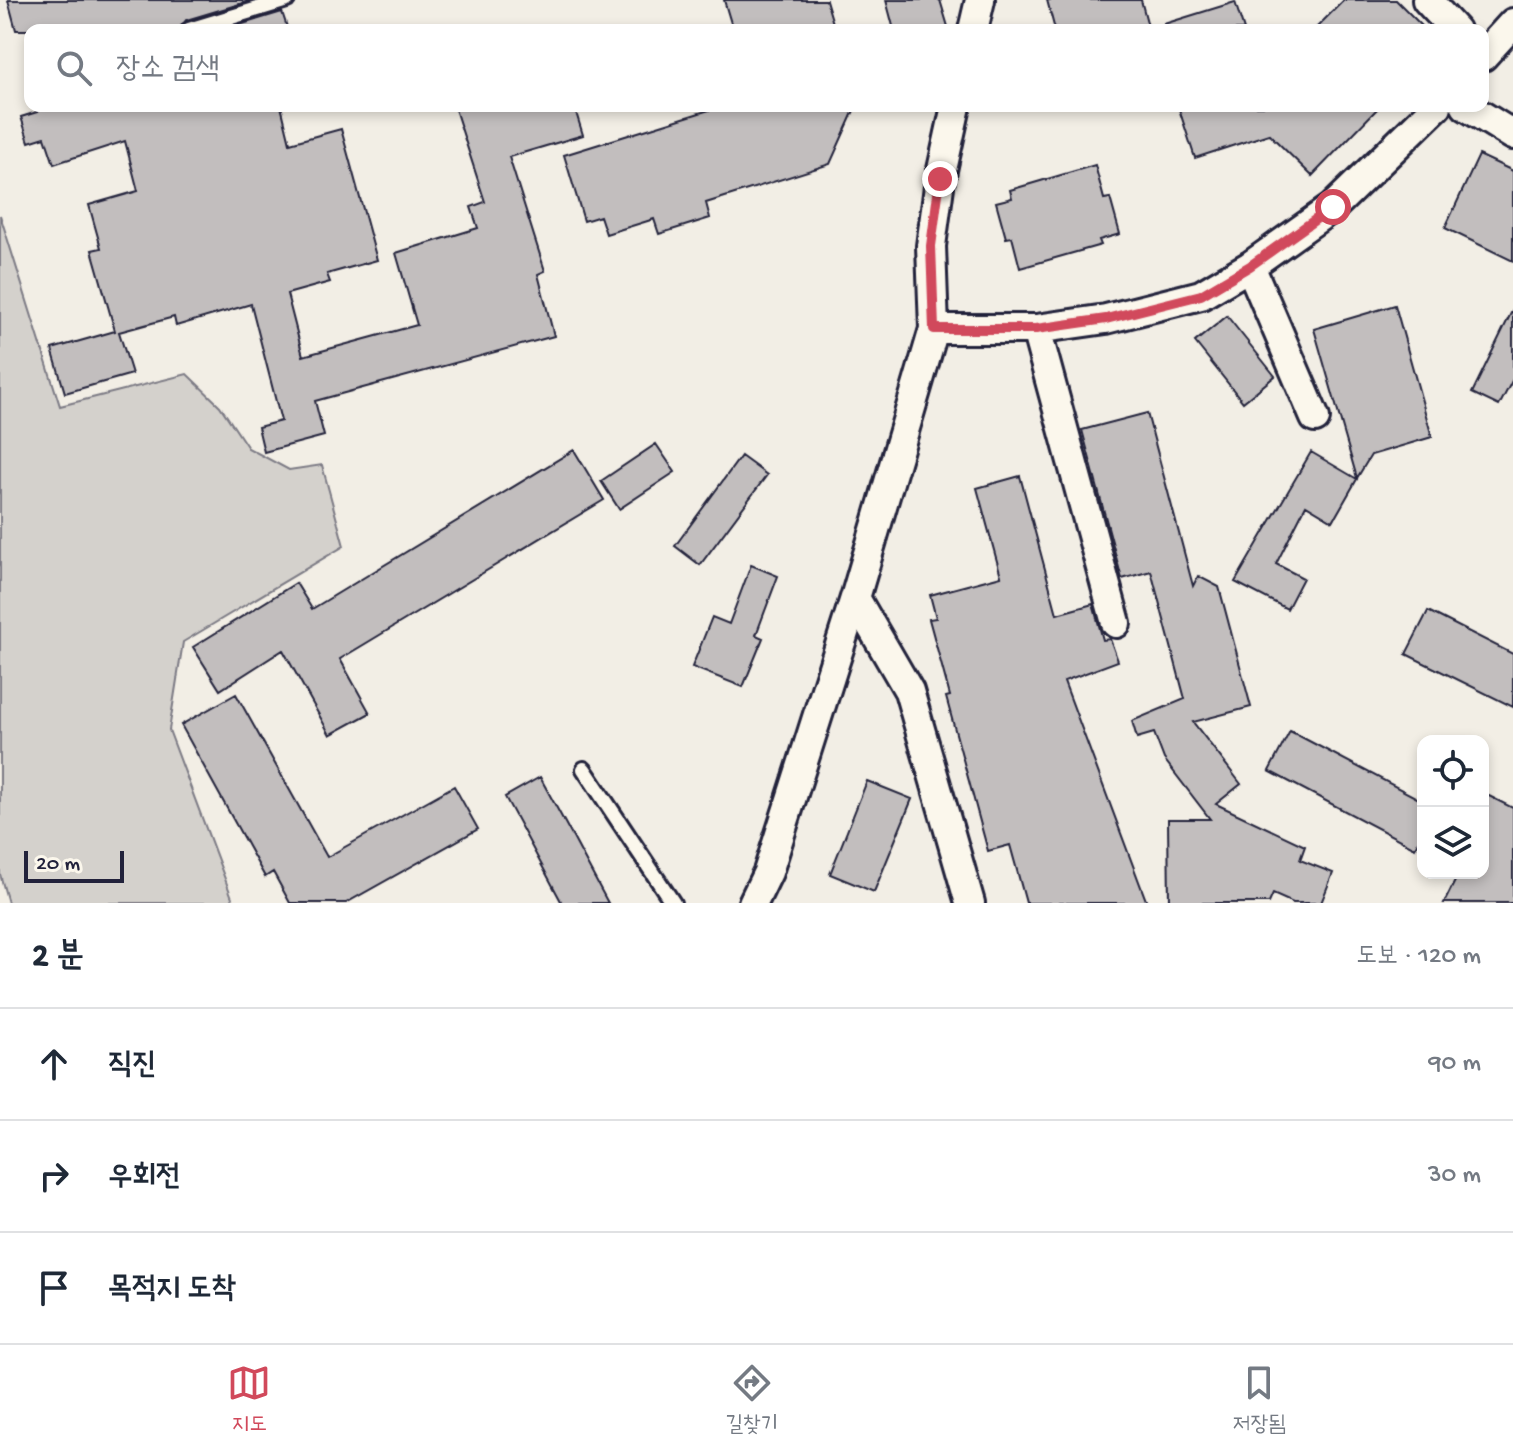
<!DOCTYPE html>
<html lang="ko">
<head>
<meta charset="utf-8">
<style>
	body { margin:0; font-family:"Gochi Hand","Poor Story",sans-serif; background:#f6f6f7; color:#1f2937 }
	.controls { position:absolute; right:24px; bottom:24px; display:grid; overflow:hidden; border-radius:16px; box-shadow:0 4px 12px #0003 }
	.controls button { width:72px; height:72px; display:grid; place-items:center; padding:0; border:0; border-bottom:2px solid #e0e1e3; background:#fff; color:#1f2937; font:40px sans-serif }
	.scale { position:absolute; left:24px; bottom:20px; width:100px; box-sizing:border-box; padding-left:8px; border:4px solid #22223b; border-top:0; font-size:22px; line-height:28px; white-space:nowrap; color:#22223b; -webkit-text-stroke:6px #fbf7ec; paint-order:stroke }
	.stop { position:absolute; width:24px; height:24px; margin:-18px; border:6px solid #d1495b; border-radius:50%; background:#fff }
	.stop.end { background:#d1495b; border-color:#fff; box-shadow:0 2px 8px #0008 }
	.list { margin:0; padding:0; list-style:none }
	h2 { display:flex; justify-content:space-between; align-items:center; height:104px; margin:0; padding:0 32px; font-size:34px }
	h2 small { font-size:26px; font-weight:400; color:#747a83 }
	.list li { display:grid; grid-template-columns:52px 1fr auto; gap:24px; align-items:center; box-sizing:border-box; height:112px; padding:0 32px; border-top:2px solid #e0e1e3 }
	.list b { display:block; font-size:30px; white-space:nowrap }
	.list em { font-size:26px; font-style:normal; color:#747a83 }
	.icon { flex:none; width:44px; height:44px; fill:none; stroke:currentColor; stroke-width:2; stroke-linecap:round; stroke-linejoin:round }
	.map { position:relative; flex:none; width:1513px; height:903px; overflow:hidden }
	.search { position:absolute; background:#fff; box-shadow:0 4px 12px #0003; left:24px; right:24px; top:24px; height:88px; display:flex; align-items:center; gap:20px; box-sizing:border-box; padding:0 28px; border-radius:16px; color:#747a83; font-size:30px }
	.sheet { height:440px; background:#fff }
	nav { display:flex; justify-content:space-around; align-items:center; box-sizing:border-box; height:112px; border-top:2px solid #e0e1e3; background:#fff; font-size:22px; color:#747a83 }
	nav a { display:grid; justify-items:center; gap:4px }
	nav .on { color:#d1495b }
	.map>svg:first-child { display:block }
	.green { fill:#d4d1cc; stroke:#7b7a84; stroke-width:2 }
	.building { fill:#c2bebe; stroke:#22223b; stroke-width:2 }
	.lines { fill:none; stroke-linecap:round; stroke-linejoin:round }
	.service-casing { stroke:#22223b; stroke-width:20 }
	.minor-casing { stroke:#22223b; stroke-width:34 }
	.service { stroke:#fbf7ec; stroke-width:14 }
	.minor { stroke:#fbf7ec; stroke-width:28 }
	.route { stroke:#d1495b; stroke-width:10 }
</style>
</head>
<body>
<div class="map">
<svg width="1513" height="903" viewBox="0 0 1513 903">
	<rect width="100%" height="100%" fill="#f2eee5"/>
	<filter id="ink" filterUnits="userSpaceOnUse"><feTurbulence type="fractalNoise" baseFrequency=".0125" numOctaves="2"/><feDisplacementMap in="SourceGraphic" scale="16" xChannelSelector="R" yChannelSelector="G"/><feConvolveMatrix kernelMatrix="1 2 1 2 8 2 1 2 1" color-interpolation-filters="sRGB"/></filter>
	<g filter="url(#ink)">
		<path class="green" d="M 0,215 L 60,406 L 187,374 L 220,406 L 248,448 L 289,470 L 322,465 L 344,546 L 183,642 L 169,730 L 234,903 L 8,903 L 0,874 Z"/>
		<path class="building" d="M 8,0 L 253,0 L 186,20 L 179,30 L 16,30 Z
			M 724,0 L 826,0 L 835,30 L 733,30 Z
			M 886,0 L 940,0 L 949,30 L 894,30 Z
			M 1047,0 L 1141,0 L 1149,30 L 1055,30 Z
			M 1344,0 L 1396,0 L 1426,30 L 1314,30 Z
			M 1235,2 L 1244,30 L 1165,30 L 1164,24 Z
			M 282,12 L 288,30 L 223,30 Z
			M 35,106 L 281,106 L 290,143 L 341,129 L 377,260 L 327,274 L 330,282 L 287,294 L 303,356 L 417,325 L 396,253 L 478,228 L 471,207 L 485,202 L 454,106 L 574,106 L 583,135 L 509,157 L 545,271 L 538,274 L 554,336 L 315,401 L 324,436 L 264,452 L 258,427 L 281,421 L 251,304 L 176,326 L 174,317 L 119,332 L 132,374 L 65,393 L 52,349 L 115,331 L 92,250 L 101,248 L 89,205 L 138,191 L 125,141 L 54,164 L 45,137 L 29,142 L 21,117 L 37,112 Z
			M 722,106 L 856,106 L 830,164 L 706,203 L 710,218 L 659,234 L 654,219 L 606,234 L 600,216 L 584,221 L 564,155 Z
			M 1178,106 L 1380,106 L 1312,176 L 1269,134 L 1195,158 Z
			M 1479,155 L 1513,171 L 1513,261 L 1445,228 Z
			M 1095,165 L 1104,199 L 1110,198 L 1120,234 L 1099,240 L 1101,245 L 1020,268 L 1012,237 L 1006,238 L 996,202 L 1012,198 L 1010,190 Z
			M 1395,305 L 1432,437 L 1371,455 L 1357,478 L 1314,329 Z
			M 1513,309 L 1513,379 L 1499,406 L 1472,393 Z
			M 1227,316 L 1275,376 L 1243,402 L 1195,342 Z
			M 1147,413 L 1193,586 L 1198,576 L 1219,587 L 1251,707 L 1193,722 L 1241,784 L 1216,804 L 1305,846 L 1300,860 L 1333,873 L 1321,903 L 1293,903 L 1273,894 L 1269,903 L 1169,903 L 1168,819 L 1210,819 L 1164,759 L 1154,733 L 1137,738 L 1132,721 L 1185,699 L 1151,571 L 1122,579 L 1082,430 Z
			M 656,444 L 675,472 L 619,509 L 601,481 Z
			M 574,450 L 604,500 L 340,659 L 370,713 L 330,735 L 283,650 L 220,690 L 193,647 L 296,583 L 312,609 Z
			M 1311,452 L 1357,479 L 1333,521 L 1306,505 L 1276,564 L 1303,578 L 1287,609 L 1235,582 Z
			M 741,456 L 767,475 L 700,565 L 675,546 Z
			M 1020,476 L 1057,614 L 1093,604 L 1103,640 L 1110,639 L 1118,661 L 1064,681 L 1147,903 L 1026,903 L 1010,845 L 988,851 L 946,697 L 950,696 L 929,619 L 936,618 L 930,595 L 1001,576 L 977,488 Z
			M 751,565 L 778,576 L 756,635 L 763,638 L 743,687 L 692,667 L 712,617 L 729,624 Z
			M 1428,611 L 1513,654 L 1513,707 L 1406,654 Z
			M 236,694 L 327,857 L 454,786 L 478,829 L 346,903 L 290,903 L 273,872 L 265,877 L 181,725 Z
			M 1290,731 L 1423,801 L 1423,832 L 1415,848 L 1269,771 Z
			M 540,777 L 571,834 L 608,903 L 562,903 L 505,797 Z
			M 867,781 L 912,799 L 874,892 L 830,874 Z
			M 1483,793 L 1513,808 L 1513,903 L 1444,903 L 1459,873 L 1483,873 Z"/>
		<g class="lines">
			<defs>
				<path id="service" d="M 189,30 L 287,0
					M 584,769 L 673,903"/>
				<path id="minor" d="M 1427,0 L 1455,30
					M 973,30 L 980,0
					M 1483,56 L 1513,23
					M 1466,106 L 1513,135
					M 1250,266 L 1315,418
					M 934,329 L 931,246 L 940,179 L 956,106
					M 1036,329 L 1116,623
					M 855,598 L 909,691 L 970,903
					M 753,903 L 768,872 L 855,598 L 934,329 L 1036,329 L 1106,319 L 1201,295 L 1250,266 L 1333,207 L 1437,106"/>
			</defs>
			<use href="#service" class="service-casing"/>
			<use href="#minor" class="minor-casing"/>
			<use href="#service" class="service"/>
			<use href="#minor" class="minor"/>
		</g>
	</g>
	<g class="lines" filter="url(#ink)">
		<path class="route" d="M 940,179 L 931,246 L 934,329 L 1036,329 L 1106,319 L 1201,295 L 1250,266 L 1333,207"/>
	</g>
</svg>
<div class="controls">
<button><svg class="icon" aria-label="locate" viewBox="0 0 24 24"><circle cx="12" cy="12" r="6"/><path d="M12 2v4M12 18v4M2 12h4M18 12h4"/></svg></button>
<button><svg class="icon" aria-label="layers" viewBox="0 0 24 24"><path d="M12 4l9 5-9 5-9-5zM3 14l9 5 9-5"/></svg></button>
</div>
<div class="scale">20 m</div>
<div class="stop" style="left:1333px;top:207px"></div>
<div class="stop end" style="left:940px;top:179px"></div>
<div class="search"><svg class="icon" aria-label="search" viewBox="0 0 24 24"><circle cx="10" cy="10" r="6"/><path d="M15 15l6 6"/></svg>장소 검색</div>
</div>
<section class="sheet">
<h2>2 분<small>도보 · 120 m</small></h2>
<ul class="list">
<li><svg class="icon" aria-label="ahead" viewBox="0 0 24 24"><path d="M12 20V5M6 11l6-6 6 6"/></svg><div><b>직진</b></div><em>90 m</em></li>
<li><svg class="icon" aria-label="right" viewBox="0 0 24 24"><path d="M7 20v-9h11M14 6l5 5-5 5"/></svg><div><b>우회전</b></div><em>30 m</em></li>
<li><svg class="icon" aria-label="arrive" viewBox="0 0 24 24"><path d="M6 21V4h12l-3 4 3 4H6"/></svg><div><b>목적지 도착</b></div></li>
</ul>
</section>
<nav>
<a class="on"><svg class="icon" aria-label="map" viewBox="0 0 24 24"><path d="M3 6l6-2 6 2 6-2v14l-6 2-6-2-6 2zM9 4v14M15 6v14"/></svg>지도</a>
<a><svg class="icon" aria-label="directions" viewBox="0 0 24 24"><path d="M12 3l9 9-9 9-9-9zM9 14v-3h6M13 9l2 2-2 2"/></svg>길찾기</a>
<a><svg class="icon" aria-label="saved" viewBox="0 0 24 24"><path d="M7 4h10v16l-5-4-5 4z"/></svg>저장됨</a>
</nav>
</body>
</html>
